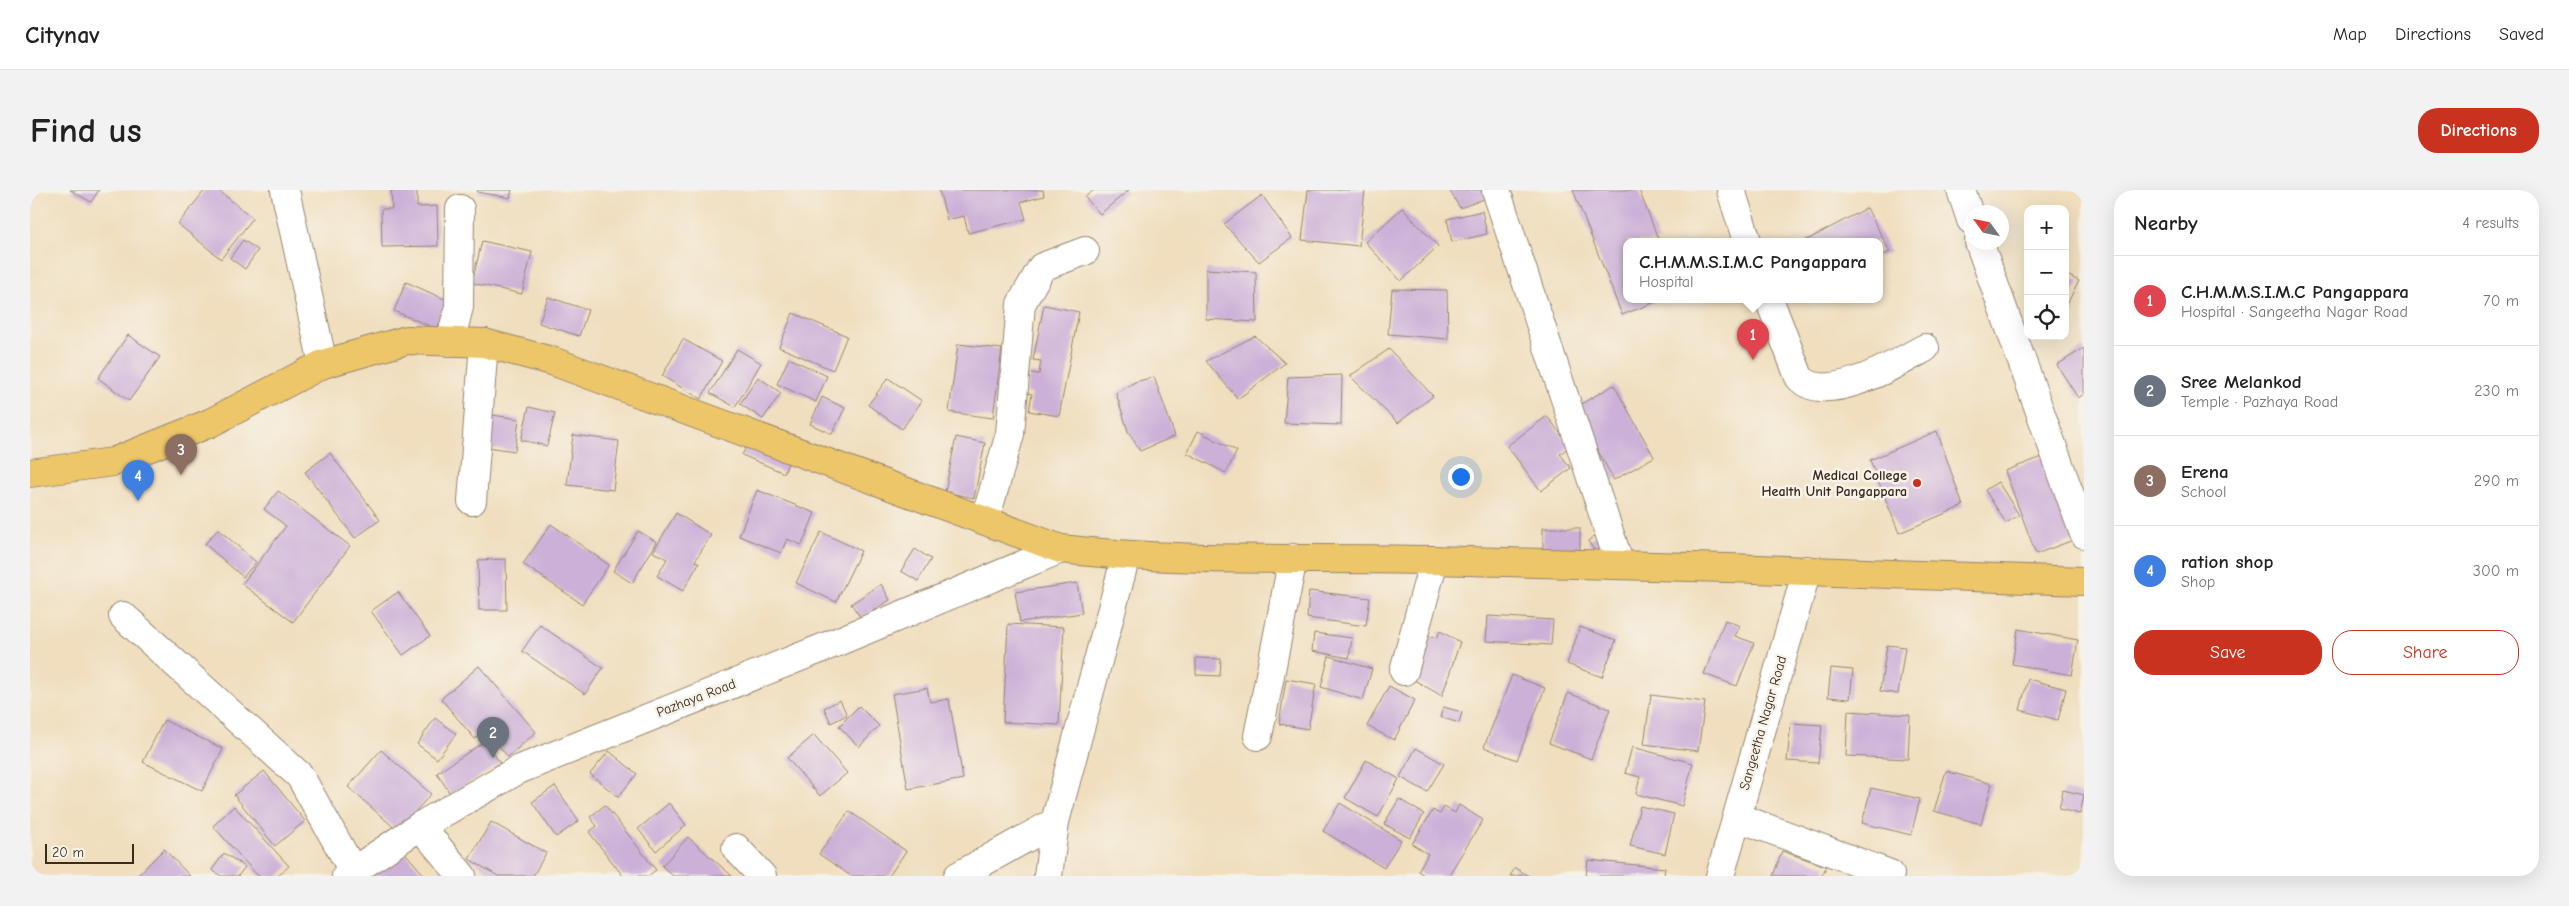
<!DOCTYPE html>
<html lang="en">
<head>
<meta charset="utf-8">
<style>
	body { margin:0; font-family:"Comic Neue",sans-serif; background:#f2f2f2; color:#222 }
	.controls { position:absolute; right:15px; top:15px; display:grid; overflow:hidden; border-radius:10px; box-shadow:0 5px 20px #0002 }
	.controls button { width:45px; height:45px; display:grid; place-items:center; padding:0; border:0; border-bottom:1px solid #e0e0e0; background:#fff; color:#222; font:25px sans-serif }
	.compass { position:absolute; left:1934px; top:15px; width:45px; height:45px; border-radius:50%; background:#fff; box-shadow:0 5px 20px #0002; rotate:303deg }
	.scale { position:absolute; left:15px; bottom:12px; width:89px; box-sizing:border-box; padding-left:5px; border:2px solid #3b2a1e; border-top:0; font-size:14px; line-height:18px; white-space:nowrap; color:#3b2a1e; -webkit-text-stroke:4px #f7f3e8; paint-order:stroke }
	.you { position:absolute; left:1430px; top:286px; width:18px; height:18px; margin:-12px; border:4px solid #fff; border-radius:50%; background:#1a73e8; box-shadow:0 0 0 8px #1a73e833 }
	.badge { display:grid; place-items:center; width:32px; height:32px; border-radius:50%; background:#c8321e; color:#fff; font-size:16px; font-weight:700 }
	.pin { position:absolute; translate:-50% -41px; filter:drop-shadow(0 1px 2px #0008) }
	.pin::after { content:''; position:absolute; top:26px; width:18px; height:15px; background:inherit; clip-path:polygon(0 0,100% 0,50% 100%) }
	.popup { position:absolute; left:1593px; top:48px; width:260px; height:65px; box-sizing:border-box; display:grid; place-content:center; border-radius:10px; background:#fff; filter:drop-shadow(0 1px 4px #0005); font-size:16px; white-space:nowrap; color:#767676 }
	.popup b { font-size:19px; color:#222 }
	.popup::after { content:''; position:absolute; left:50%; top:100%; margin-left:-10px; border:10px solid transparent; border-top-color:#fff }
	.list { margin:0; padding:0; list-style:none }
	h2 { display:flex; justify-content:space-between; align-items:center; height:65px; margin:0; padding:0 20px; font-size:21px }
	h2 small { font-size:16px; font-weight:400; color:#767676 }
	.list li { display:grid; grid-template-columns:32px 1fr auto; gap:15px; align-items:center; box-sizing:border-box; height:90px; padding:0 20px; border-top:1px solid #e0e0e0 }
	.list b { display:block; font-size:19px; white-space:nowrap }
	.list p { margin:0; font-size:16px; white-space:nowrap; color:#767676 }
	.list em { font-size:16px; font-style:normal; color:#767676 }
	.actions { display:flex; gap:10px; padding:15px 20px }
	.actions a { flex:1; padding:11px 0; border:1px solid #c8321e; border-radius:20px; text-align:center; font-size:18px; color:#c8321e }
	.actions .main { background:#c8321e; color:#fff }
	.icon { flex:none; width:28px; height:28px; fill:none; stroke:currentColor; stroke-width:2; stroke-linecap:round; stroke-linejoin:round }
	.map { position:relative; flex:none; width:2054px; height:686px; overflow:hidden; border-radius:20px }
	header { display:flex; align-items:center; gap:30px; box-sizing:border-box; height:70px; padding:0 25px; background:#fff; border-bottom:1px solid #e0e0e0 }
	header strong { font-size:24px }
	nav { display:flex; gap:28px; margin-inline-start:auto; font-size:18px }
	.intro { display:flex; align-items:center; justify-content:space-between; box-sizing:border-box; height:120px; padding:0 30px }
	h1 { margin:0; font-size:35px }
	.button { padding:12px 22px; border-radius:20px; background:#c8321e; color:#fff; font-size:18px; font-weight:700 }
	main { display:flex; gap:30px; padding:0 30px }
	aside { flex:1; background:#fff; border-radius:20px; box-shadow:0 5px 20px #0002 }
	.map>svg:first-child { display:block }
	.building { fill:#ccb0d8 }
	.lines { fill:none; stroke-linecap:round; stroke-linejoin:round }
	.minor-casing { stroke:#96846e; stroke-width:30 }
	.tertiary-casing { stroke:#96846e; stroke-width:30 }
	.primary-casing { stroke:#96846e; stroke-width:30 }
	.minor { stroke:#fff; stroke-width:28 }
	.tertiary { stroke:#fff; stroke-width:28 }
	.primary { stroke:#ecc669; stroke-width:28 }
	.poi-dot { fill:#c8321e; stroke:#f7f3e8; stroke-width:2 }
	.labels { text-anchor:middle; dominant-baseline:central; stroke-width:5; stroke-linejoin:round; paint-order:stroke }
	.poi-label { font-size:14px; font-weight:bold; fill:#3b2a1e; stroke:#f7f3e8; text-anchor:end }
	.street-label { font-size:14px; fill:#3b2a1e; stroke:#f7f3e8 }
</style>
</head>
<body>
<header>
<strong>Citynav</strong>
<nav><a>Map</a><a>Directions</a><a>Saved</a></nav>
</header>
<div class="intro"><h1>Find us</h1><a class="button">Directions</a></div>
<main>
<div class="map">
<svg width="2054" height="686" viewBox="0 0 2054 686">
	<rect width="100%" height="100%" fill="#f7f3e8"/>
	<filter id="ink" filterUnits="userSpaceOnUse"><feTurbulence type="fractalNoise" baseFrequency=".02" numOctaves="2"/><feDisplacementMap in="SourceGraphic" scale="10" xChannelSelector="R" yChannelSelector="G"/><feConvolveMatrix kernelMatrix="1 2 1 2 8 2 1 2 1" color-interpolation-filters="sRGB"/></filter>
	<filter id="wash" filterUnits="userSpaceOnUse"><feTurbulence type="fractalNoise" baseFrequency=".0096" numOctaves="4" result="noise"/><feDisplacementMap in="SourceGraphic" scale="20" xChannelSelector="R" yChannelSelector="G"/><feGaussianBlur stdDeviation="1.12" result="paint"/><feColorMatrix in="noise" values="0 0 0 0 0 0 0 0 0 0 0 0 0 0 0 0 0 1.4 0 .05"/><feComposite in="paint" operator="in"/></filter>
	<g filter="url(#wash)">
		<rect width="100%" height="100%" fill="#f0debe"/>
		<g id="blocks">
			<path class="building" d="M 40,0 L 69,0 L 61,12 Z
				M 175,0 L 188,0 L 223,28 L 191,69 L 148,34 Z
				M 361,0 L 387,0 L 387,17 L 407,16 L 408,56 L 352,57 L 351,19 L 362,19 Z
				M 448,0 L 482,0 L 480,8 L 447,2 Z
				M 909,0 L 1013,0 L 1014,6 L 991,12 L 996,29 L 938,43 L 934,26 L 917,30 Z
				M 1064,0 L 1099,0 L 1070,24 L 1055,7 Z
				M 1278,0 L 1335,0 L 1329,56 L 1272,50 Z
				M 1419,0 L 1460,0 L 1462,6 L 1430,18 Z
				M 1543,0 L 1609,0 L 1629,51 L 1597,51 L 1597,109 L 1633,109 L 1592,125 Z
				M 1232,5 L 1262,48 L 1229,72 L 1194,34 Z
				M 1372,18 L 1408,56 L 1371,91 L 1335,52 Z
				M 1837,18 L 1860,62 L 1849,67 L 1849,51 L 1775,51 Z
				M 1452,21 L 1457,44 L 1422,52 L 1417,29 Z
				M 213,50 L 228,60 L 215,79 L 200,68 Z
				M 452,51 L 502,62 L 492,104 L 442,93 Z
				M 1176,79 L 1226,82 L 1227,132 L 1176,129 Z
				M 2035,84 L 2049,91 L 2035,118 Z
				M 376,92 L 419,111 L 407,139 L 364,121 Z
				M 1362,99 L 1417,100 L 1418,149 L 1358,144 Z
				M 518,107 L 558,120 L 549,146 L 509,133 Z
				M 1014,115 L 1049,122 L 1029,226 L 999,221 L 1002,204 L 996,203 L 1000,183 L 1009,184 L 1011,171 L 1003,170 Z
				M 763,123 L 817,146 L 803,180 L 749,157 Z
				M 98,145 L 130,167 L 99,211 L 68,188 Z
				M 1225,146 L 1255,173 L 1208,209 L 1176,171 Z
				M 653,149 L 692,171 L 671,209 L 632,186 Z
				M 928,154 L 972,159 L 963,228 L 919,222 Z
				M 2054,158 L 2054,204 L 2048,208 L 2027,175 Z
				M 707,159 L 731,173 L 705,217 L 680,203 Z
				M 1359,159 L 1403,206 L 1368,233 L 1320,186 Z
				M 759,168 L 797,186 L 786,212 L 747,194 Z
				M 1312,185 L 1311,235 L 1254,233 L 1258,187 Z
				M 728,187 L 751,203 L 733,229 L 710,214 Z
				M 1124,187 L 1145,246 L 1110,261 L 1098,241 L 1086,203 L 1105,192 Z
				M 858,188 L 892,211 L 872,239 L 838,215 Z
				M 1584,195 L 1624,267 L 1584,290 L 1544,218 Z
				M 792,207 L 815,218 L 802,244 L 780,234 Z
				M 499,217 L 525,223 L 517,256 L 491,250 Z
				M 462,225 L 489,229 L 485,261 L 457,257 Z
				M 1517,226 L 1540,256 L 1530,264 L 1541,278 L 1511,301 L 1477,256 Z
				M 1168,241 L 1207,261 L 1196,283 L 1157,263 Z
				M 1907,241 L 1933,316 L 1869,343 L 1840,270 Z
				M 543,245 L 589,251 L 583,300 L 537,295 Z
				M 926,247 L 955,253 L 944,308 L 915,302 Z
				M 717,255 L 758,273 L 754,283 L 712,265 Z
				M 300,263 L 350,330 L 325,348 L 275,282 Z
				M 2015,266 L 2046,349 L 2006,364 L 1975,281 Z
				M 1968,292 L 1989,325 L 1976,333 L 1955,300 Z
				M 727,300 L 785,323 L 772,355 L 757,349 L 751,363 L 709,346 Z
				M 248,301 L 320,356 L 263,432 L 212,394 L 256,336 L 234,319 Z
				M 646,323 L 681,345 L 665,371 L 669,373 L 653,401 L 627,386 L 637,369 L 623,362 Z
				M 521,334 L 579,375 L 552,414 L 493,374 Z
				M 1513,338 L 1550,338 L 1550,367 L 1513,367 Z
				M 188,339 L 226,372 L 213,387 L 175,354 Z
				M 1574,339 L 1585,353 L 1568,366 L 1558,351 Z
				M 608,341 L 627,352 L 602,393 L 583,381 Z
				M 791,342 L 831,361 L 806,412 L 766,393 Z
				M 885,359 L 901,369 L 888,391 L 871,381 Z
				M 476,369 L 477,420 L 449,420 L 448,370 Z
				M 1047,393 L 1052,423 L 990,432 L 985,402 Z
				M 851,394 L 860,410 L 831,428 L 821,414 Z
				M 1279,401 L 1340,408 L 1336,436 L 1277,428 Z
				M 368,402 L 400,446 L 373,465 L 341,421 Z
				M 1458,426 L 1523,430 L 1521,455 L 1456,451 Z
				M 1695,430 L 1710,436 L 1705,446 L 1724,453 L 1707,496 L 1674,484 Z
				M 978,434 L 1034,437 L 1029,535 L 973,532 Z
				M 510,435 L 573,478 L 555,504 L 492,461 Z
				M 1550,437 L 1586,450 L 1572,487 L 1537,474 Z
				M 1988,439 L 2048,450 L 2042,485 L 1982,474 Z
				M 1410,441 L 1430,452 L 1412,506 L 1379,487 L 1391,444 L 1407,448 Z
				M 1284,443 L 1322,448 L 1319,468 L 1282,461 Z
				M 1857,455 L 1875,457 L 1868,504 L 1850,501 Z
				M 1299,466 L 1342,479 L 1333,510 L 1291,497 Z
				M 1166,468 L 1191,469 L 1190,486 L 1166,485 Z
				M 449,476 L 506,542 L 478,567 L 455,540 L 445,549 L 411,509 Z
				M 1801,478 L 1823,480 L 1820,509 L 1798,507 Z
				M 1482,485 L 1515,498 L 1487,570 L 1454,557 Z
				M 1256,489 L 1286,494 L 1278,539 L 1249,534 Z
				M 1998,489 L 2036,499 L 2028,530 L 1990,520 Z
				M 1359,496 L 1385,510 L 1364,550 L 1337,536 Z
				M 897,498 L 900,512 L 919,509 L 933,589 L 878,599 L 862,504 Z
				M 1538,503 L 1580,519 L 1561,569 L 1519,553 Z
				M 1621,505 L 1675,512 L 1668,561 L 1614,554 Z
				M 810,510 L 817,525 L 801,533 L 794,518 Z
				M 829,516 L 849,536 L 829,557 L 809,536 Z
				M 1413,517 L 1432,522 L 1429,533 L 1410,527 Z
				M 1818,521 L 1880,525 L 1878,569 L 1816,566 Z
				M 405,528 L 426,544 L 407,569 L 387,554 Z
				M 134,530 L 193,559 L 172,601 L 113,572 Z
				M 1761,533 L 1792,535 L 1788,573 L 1757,571 Z
				M 784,545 L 817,583 L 790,606 L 757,568 Z
				M 455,551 L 470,573 L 421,605 L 407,583 Z
				M 1602,557 L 1663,573 L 1652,616 L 1606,604 L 1610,587 L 1595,583 Z
				M 1386,558 L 1414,574 L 1397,602 L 1370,587 Z
				M 351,560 L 401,604 L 368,641 L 318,597 Z
				M 579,561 L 607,584 L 588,607 L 560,584 Z
				M 1336,570 L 1369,589 L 1348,627 L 1315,608 Z
				M 234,581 L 275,631 L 245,656 L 204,605 Z
				M 1916,581 L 1962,594 L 1951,634 L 1904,621 Z
				M 525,596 L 549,631 L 526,647 L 502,612 Z
				M 1841,598 L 1890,609 L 1881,645 L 1832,633 Z
				M 2033,600 L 2054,605 L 2050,624 L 2029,619 Z
				M 1369,609 L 1394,624 L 1380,648 L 1354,634 Z
				M 639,613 L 656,635 L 626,661 L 608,639 Z
				M 1310,613 L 1371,650 L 1354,678 L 1293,641 Z
				M 575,615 L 626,680 L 618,686 L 593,686 L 559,642 L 567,636 L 560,627 Z
				M 1429,615 L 1453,630 L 1418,686 L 1395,686 L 1388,681 L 1398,664 L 1382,654 L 1403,620 L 1410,624 L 1414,617 L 1425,623 Z
				M 204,616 L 259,676 L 248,686 L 228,686 L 183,636 Z
				M 1610,616 L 1644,624 L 1635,664 L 1600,656 Z
				M 819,621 L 876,661 L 859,686 L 821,686 L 789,664 Z
				M 461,632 L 516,663 L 503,686 L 468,686 L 439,669 Z
				M 658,647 L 702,686 L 643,686 L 632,676 Z
				M 370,657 L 395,686 L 337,686 Z
				M 134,659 L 160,686 L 107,686 Z
				M 1752,661 L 1796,676 L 1792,686 L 1743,686 Z
				M 194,663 L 215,677 L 208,686 L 191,686 L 182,680 Z
				M 1558,670 L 1635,678 L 1634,686 L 1556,686 Z
				M 1485,678 L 1499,686 L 1480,686 Z"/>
		</g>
	</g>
	<g filter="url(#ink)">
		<use href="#blocks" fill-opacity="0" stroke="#96846e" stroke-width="1"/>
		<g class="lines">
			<defs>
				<path id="minor" d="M 255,0 L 293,174
					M 1466,0 L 1590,375
					M 1701,0 L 1717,51
					M 1931,0 L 1941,30
					M 1949,52 L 2054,344
					M 1739,109 L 1769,187 C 1795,217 1868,173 1895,158
					M 420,152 L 429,117 L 430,19
					M 442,311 L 454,153
					M 955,330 L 980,244 L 991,114 L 1012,77 L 1055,61
					M 93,426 L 270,586 L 323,681
					M 1374,481 L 1404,370
					M 1228,546 L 1263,368
					M 1707,627 L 1860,684
					M 390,636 L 432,686
					M 706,658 L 732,686
					M 928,686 L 1025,632
					M 1018,686 L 1025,632 L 1096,366
					M 1690,686 L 1777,380"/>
				<path id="tertiary" d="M 316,686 L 390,636 L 488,580 L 795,457 L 1031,359"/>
				<path id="primary" d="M 0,283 L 83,272 L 180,233 L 293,174 L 377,150 L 454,153 L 522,171 L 1031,359 C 1153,373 1277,367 1401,370 C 1619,375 1836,382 2054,391"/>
			</defs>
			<use href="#minor" class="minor-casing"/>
			<use href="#tertiary" class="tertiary-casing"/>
			<use href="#primary" class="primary-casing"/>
			<use href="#minor" class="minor"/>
			<use href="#tertiary" class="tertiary"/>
			<use href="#primary" class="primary"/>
		</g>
	</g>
	<circle class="poi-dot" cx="1887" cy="293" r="5"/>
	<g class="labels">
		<g class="poi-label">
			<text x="1877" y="285">Medical College<tspan x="1877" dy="16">Health Unit Pangappara</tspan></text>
		</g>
		<g class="street-label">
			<text transform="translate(666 508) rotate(-21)">Pazhaya Road</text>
			<text transform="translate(1733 533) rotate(-74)">Sangeetha Nagar Road</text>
		</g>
	</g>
</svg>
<div class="controls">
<button>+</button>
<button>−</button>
<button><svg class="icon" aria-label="locate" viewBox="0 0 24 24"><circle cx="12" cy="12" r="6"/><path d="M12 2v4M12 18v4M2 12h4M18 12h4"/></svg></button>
</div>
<svg class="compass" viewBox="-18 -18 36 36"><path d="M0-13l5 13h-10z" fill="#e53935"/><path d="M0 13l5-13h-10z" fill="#767676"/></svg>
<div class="scale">20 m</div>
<div class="you"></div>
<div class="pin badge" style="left:1723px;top:170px;background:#e0444e">1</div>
<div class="popup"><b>C.H.M.M.S.I.M.C Pangappara</b>Hospital</div>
<div class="pin badge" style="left:463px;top:568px;background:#6b7280">2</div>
<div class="pin badge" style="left:151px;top:285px;background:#8d6e63">3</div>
<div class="pin badge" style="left:108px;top:311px;background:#3f7fe0">4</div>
</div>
<aside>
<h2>Nearby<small>4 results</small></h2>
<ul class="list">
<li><span class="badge" style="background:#e0444e">1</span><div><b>C.H.M.M.S.I.M.C Pangappara</b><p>Hospital · Sangeetha Nagar Road</p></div><em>70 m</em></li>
<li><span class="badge" style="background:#6b7280">2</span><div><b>Sree Melankod</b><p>Temple · Pazhaya Road</p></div><em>230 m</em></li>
<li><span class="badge" style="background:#8d6e63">3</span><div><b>Erena</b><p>School</p></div><em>290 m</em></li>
<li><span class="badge" style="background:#3f7fe0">4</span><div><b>ration shop</b><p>Shop</p></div><em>300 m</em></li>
</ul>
<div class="actions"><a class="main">Save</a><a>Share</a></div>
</aside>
</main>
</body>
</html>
